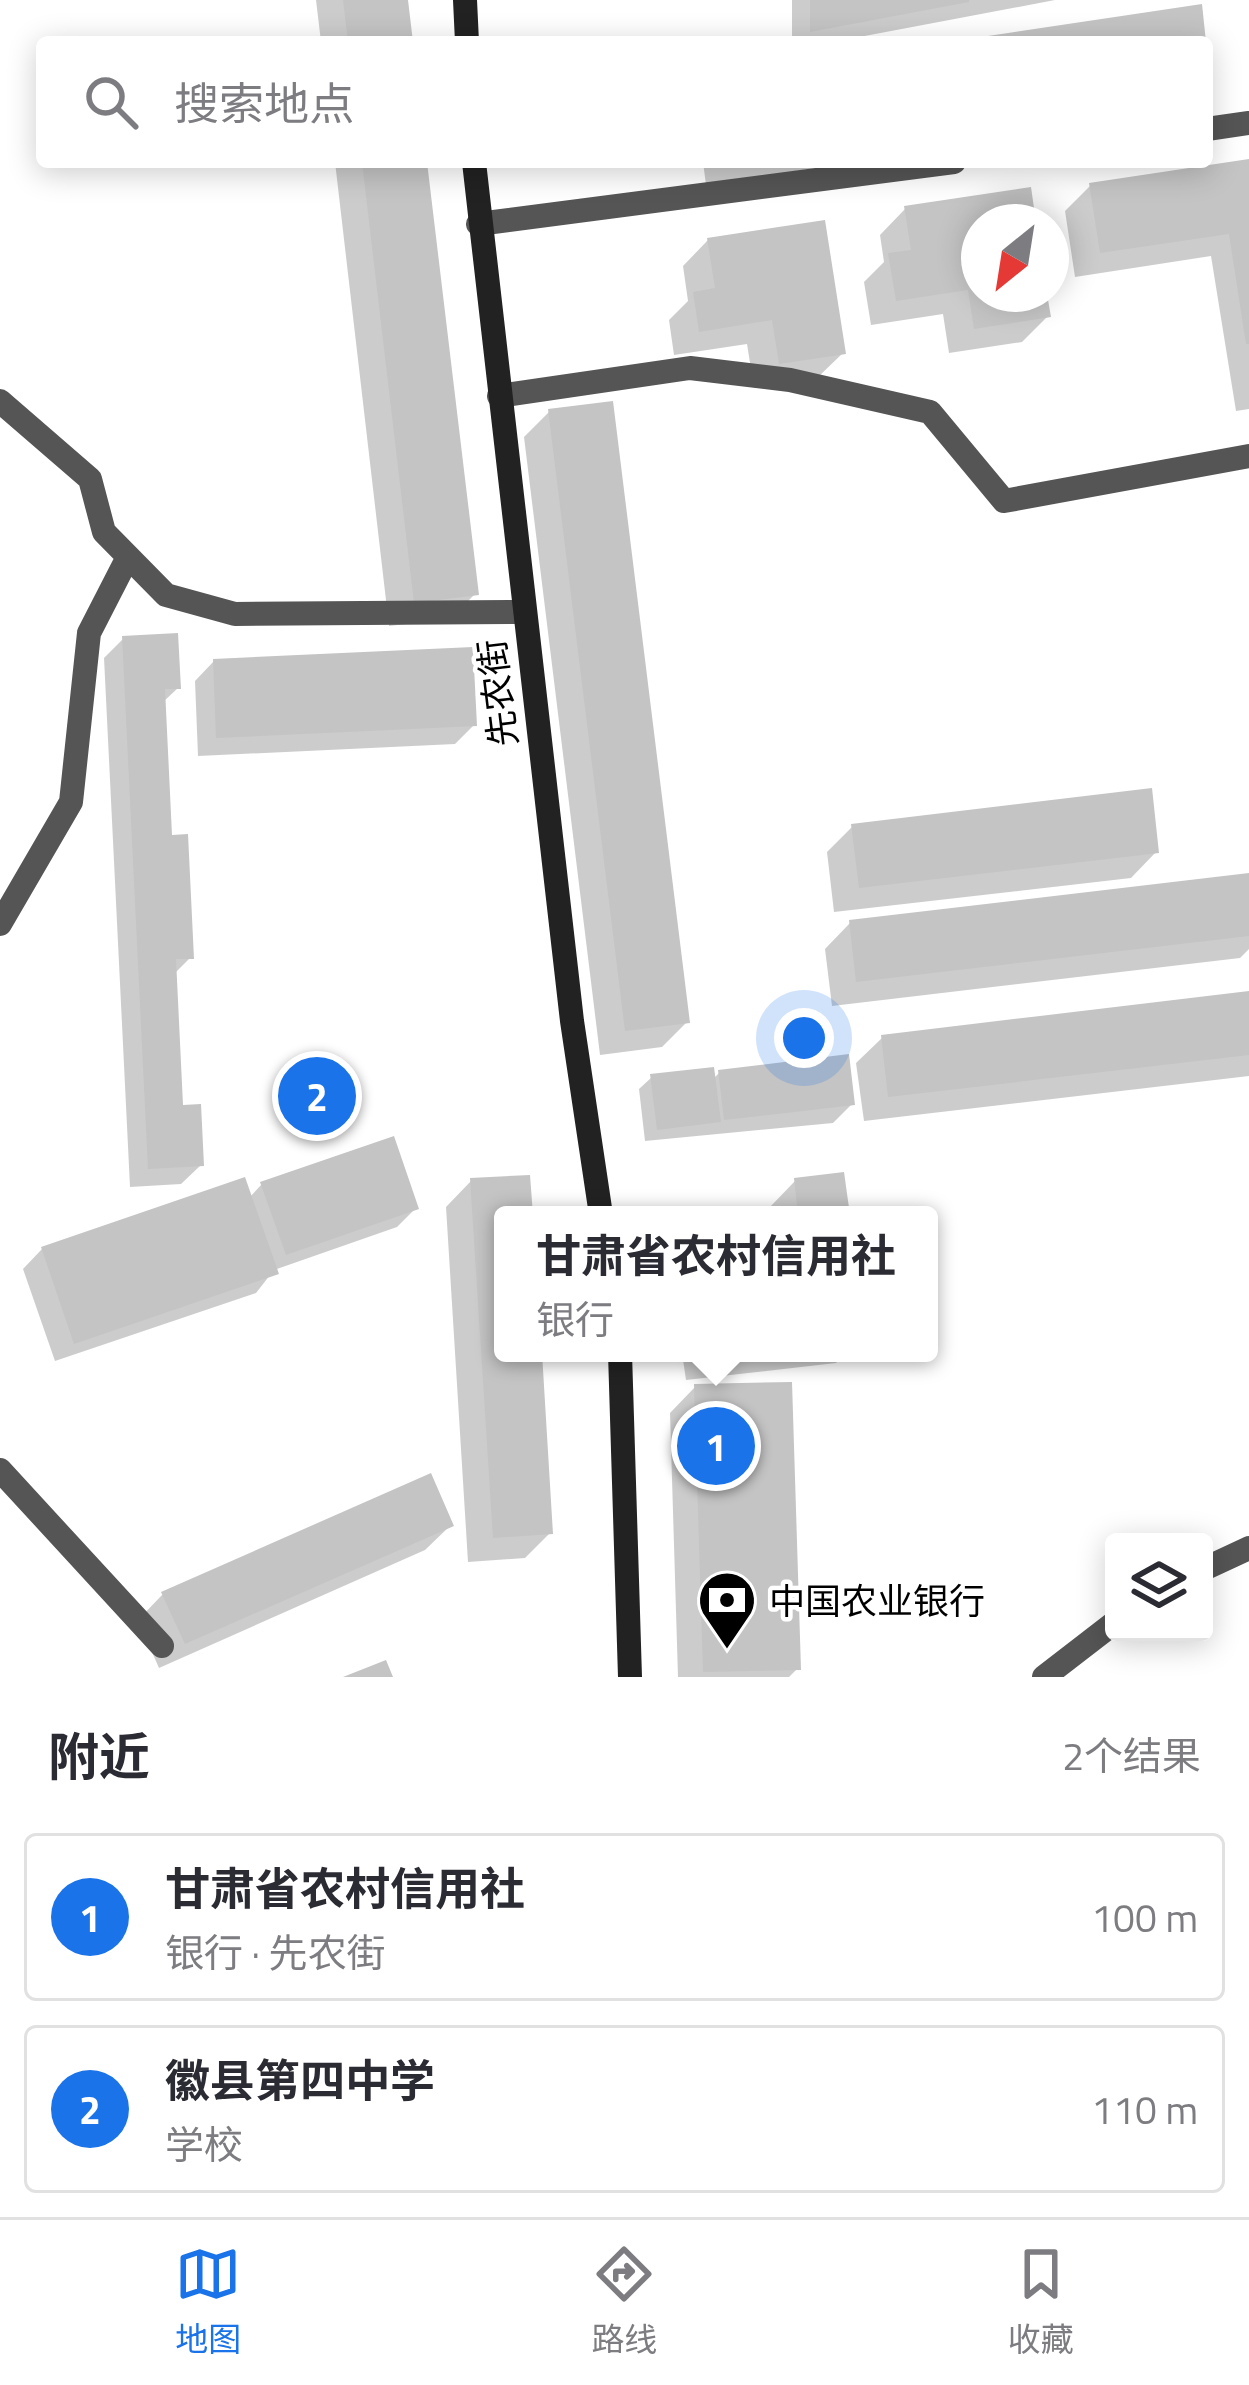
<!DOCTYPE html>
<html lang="zh">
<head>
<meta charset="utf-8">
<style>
	body { margin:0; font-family:"Titillium Web","Noto Sans SC",sans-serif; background:#f7f7f7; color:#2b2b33 }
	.controls { position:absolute; right:36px; bottom:36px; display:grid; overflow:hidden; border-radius:12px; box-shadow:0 6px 30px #0003 }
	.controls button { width:108px; height:108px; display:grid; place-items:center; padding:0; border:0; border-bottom:3px solid #e1e1e2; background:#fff; color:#2b2b33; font:60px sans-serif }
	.compass { position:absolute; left:961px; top:204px; width:108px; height:108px; border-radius:50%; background:#fff; box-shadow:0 6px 30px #0003; rotate:210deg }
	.you { position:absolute; left:804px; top:1038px; width:42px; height:42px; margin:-30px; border:9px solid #fff; border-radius:50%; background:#1a73e8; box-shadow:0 0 0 18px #1a73e833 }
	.badge { display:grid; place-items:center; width:78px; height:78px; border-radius:50%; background:#1a73e8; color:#fff; font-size:39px; font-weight:700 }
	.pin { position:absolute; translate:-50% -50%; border:6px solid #fff; box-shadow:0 3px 12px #0006 }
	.popup { position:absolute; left:494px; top:1206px; width:444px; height:156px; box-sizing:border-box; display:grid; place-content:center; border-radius:12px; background:#fff; filter:drop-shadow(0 3px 9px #0005); font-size:39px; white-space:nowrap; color:#7c7c81 }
	.popup b { font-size:45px; color:#2b2b33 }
	.popup::after { content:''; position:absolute; left:50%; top:100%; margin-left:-24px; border:24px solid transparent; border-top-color:#fff }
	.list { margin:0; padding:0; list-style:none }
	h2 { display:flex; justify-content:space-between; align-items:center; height:156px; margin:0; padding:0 48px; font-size:51px }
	h2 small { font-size:39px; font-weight:400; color:#7c7c81 }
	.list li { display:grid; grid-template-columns:78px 1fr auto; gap:36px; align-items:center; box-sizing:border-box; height:168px; margin:0 24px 24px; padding:0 24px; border:3px solid #e1e1e2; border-radius:12px }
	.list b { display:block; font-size:45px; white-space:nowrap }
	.list p { margin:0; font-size:39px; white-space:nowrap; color:#7c7c81 }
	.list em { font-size:39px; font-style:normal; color:#7c7c81 }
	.icon { flex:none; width:66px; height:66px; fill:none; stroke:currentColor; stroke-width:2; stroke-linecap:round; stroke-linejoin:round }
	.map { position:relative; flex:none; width:1249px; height:1677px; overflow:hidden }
	.search { position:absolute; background:#fff; box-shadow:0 6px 30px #0003; left:36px; right:36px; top:36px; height:132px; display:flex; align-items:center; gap:30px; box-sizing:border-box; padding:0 42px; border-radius:12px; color:#7c7c81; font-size:45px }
	.sheet { height:540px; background:#fff }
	nav { display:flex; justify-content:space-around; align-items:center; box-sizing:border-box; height:168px; border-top:3px solid #e1e1e2; background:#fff; font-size:33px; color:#7c7c81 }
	nav a { display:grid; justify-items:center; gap:6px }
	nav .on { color:#1a73e8 }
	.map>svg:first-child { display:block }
	.shadow { fill:#0003 }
	.building { fill:#c4c4c4 }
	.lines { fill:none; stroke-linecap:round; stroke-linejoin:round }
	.minor { stroke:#555; stroke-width:24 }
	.tertiary { stroke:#555; stroke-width:24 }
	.secondary { stroke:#222; stroke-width:24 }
	.labels { text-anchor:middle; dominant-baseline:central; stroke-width:9; stroke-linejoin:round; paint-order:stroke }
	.street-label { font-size:36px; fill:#000; stroke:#fff }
	.poi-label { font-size:36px; fill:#000; stroke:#fff; text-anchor:start }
</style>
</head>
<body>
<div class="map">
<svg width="1249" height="1677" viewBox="0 0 1249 1677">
	<rect width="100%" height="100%" fill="#fff"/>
	<path class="shadow" d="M 316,0 L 405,0 L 410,42 L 321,42 Z
		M 792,0 L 1055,0 L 833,42 L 792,42 Z
		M 335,162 L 424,162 L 475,594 L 450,619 L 389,626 Z
		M 703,162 L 855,162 L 706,185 Z
		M 1249,162 L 1249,409 L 1236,411 L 1211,256 L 1075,277 L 1065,211 L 1090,186 Z
		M 905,209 L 1033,222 L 979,222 L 979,294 L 1044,294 L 1048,316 L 1022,342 L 949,353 L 943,314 L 871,325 L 864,282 L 884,262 L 880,235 Z
		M 708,240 L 843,353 L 817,378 L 754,388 L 747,344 L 674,355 L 669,320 L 688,301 L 683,266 Z
		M 549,412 L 687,1022 L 662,1047 L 600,1055 L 524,437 Z
		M 123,639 L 178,688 L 163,702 L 169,838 L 191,957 L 173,975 L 180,1108 L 201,1165 L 181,1184 L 130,1187 L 104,658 Z
		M 214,661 L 474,725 L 455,744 L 198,756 L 195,681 Z
		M 852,827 L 1156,852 L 1131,878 L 834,912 L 827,852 Z
		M 1249,876 L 1249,949 L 1240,958 L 832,1006 L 825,949 L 850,923 Z
		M 1249,995 L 1249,1076 L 864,1121 L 856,1063 L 882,1038 Z
		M 719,1073 L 852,1104 L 833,1123 L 645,1141 L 639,1089 L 652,1077 L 713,1079 Z
		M 471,1181 L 530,1215 L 503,1215 L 503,1353 L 539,1353 L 550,1533 L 525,1558 L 468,1562 L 446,1207 Z
		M 795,1181 L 846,1215 L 771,1215 L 770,1207 Z
		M 262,1184 L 416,1208 L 397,1227 L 274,1270 L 256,1293 L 55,1361 L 23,1269 L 42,1249 L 249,1198 Z
		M 682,1353 L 846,1353 L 836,1363 L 686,1380 Z
		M 695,1387 L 798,1668 L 789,1677 L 678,1677 L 670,1413 Z
		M 451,1525 L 425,1550 L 159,1668 L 138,1620 L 163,1594 Z"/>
	<path class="building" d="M 343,0 L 408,0 L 413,42 L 348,42 Z
		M 810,0 L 969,0 L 969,2 L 810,32 Z
		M 1202,4 L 1206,42 L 968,42 L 968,39 Z
		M 1249,159 L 1249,344 L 1246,344 L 1229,234 L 1100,253 L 1089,183 Z
		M 362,162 L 427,162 L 479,595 L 414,603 Z
		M 1031,187 L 1036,222 L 979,222 L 979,294 L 1047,294 L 1051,317 L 974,329 L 968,290 L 896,301 L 888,253 L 911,250 L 904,206 Z
		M 825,220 L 846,354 L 779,364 L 772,320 L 699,332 L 693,292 L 715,288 L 707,238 Z
		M 613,401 L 690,1023 L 625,1031 L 548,409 Z
		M 178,633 L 181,689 L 165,689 L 172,835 L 188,834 L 194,959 L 176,959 L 183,1105 L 201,1104 L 204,1166 L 148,1169 L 122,636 Z
		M 473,647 L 477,726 L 216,738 L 213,659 Z
		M 1152,788 L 1159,853 L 859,888 L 851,824 Z
		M 1249,873 L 1249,936 L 856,982 L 849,920 Z
		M 1249,991 L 1249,1055 L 888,1097 L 881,1035 Z
		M 849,1054 L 855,1105 L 724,1120 L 718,1070 Z
		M 714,1067 L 721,1122 L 657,1130 L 650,1074 Z
		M 394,1136 L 419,1209 L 286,1255 L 260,1182 Z
		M 844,1172 L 850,1215 L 798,1215 L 794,1178 Z
		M 530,1175 L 533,1215 L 503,1215 L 503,1353 L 542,1353 L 553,1534 L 493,1538 L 470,1178 Z
		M 245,1177 L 279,1274 L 74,1344 L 41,1247 Z
		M 792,1382 L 801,1670 L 703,1672 L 694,1384 Z
		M 431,1473 L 454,1526 L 185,1644 L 161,1592 Z
		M 386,1660 L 393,1677 L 343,1677 Z"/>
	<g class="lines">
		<path class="minor" d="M 499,396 L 690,368 L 790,380 L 930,412 L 1004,501 L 1249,456
			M 0,401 L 90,479 L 104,532 L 166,595 L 235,614 L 523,612
			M 0,924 L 71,802 L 89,633 L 128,557
			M 0,1470 L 162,1646
			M 1204,1569 L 1249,1548
			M 1044,1677 L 1114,1623"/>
		<path class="tertiary" d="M 1207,129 L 1249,123
			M 478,224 L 954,162"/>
		<path class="secondary" d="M 465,0 L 467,42
			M 474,162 L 572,1021 L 601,1215
			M 620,1353 L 630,1677"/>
	</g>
	<defs>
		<symbol id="bank-pin" viewBox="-11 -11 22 30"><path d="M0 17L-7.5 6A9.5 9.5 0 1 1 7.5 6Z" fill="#000" stroke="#fff"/><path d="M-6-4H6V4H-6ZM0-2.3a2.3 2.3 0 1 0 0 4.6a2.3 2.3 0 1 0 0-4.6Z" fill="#fff"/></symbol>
	</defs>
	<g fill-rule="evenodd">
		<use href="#bank-pin" x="694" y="1567" width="66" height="90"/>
	</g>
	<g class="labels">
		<g class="street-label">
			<text transform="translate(497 693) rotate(-97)">先农街</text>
		</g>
		<g class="poi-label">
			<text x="769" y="1600">中国农业银行</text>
		</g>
	</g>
</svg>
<div class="controls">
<button><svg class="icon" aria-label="layers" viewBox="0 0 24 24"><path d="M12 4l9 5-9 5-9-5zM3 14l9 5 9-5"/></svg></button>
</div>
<svg class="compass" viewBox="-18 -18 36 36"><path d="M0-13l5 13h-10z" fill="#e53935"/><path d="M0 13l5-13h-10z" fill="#7c7c81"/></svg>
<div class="you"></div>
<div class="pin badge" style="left:716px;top:1446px">1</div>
<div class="popup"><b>甘肃省农村信用社</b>银行</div>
<div class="pin badge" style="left:317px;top:1096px">2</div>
<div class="search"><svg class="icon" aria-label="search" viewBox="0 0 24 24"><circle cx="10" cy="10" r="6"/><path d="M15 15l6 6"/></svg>搜索地点</div>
</div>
<section class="sheet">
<h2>附近<small>2个结果</small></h2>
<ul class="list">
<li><span class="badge">1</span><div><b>甘肃省农村信用社</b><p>银行 · 先农街</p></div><em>100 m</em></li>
<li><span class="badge">2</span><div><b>徽县第四中学</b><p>学校</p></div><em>110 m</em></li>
</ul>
</section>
<nav>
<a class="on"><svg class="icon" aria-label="map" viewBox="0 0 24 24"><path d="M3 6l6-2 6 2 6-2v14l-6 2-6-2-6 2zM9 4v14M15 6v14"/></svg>地图</a>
<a><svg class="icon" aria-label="directions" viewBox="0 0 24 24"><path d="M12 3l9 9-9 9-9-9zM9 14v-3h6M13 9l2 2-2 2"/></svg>路线</a>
<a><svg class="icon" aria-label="saved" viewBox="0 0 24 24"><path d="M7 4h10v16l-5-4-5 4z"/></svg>收藏</a>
</nav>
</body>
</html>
